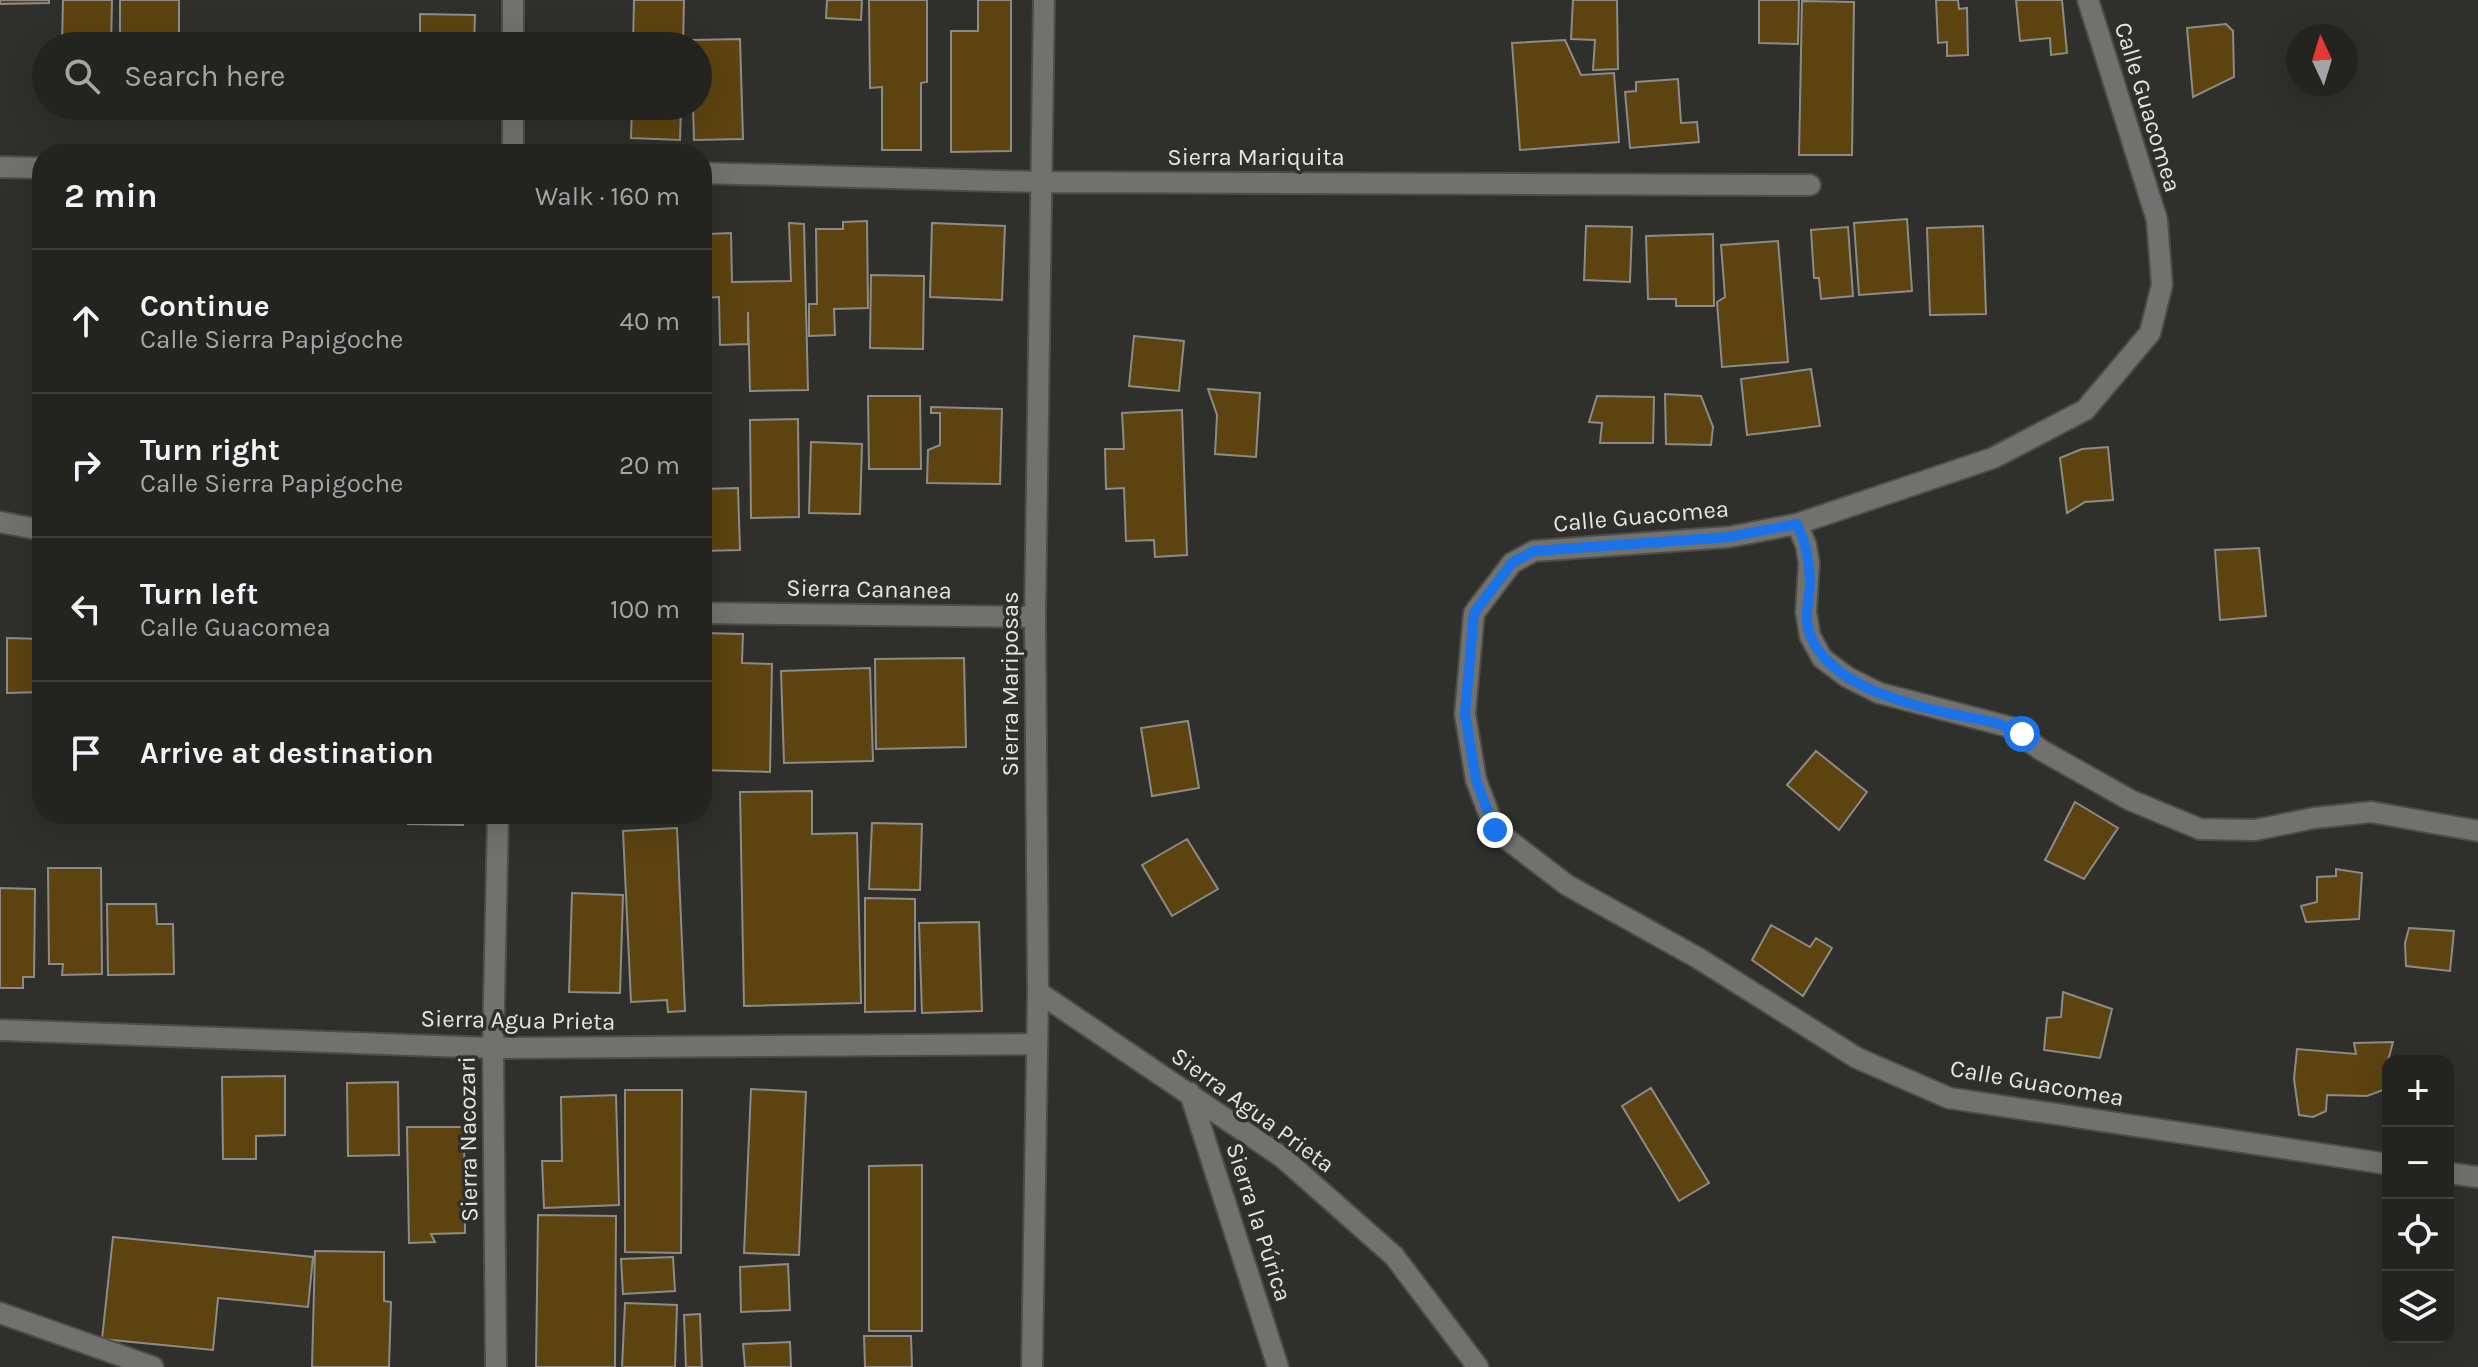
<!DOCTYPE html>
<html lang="en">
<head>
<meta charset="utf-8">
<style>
	body { margin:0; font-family:Karla,sans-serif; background:#2f2f2d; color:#f1f3f6 }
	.controls { position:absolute; right:24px; bottom:24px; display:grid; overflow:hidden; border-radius:16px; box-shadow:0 8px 32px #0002 }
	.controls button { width:72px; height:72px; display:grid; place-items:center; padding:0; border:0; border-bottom:2px solid #40403e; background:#232320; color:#f1f3f6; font:40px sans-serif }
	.compass { position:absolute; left:2286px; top:24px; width:72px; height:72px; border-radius:50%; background:#232320; box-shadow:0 8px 32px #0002; rotate:356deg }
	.stop { position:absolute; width:24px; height:24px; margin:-18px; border:6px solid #1a73e8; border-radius:50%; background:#fff }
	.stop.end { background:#1a73e8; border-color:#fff; box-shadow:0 2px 8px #0008 }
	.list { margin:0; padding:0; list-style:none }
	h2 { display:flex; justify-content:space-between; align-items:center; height:104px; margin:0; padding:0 32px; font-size:34px }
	h2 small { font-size:26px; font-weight:400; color:#a3a4a5 }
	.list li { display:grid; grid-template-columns:52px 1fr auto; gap:24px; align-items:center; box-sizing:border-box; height:144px; padding:0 32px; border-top:2px solid #40403e }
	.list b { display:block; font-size:30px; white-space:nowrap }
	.list p { margin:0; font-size:26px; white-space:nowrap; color:#a3a4a5 }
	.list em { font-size:26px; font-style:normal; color:#a3a4a5 }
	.icon { flex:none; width:44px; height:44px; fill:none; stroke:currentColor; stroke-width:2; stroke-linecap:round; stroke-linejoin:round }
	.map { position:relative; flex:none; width:2478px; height:1367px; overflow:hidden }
	.search { position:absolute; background:#232320; box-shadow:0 8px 32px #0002; left:32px; top:32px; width:680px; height:88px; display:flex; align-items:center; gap:20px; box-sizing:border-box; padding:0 28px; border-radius:44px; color:#a3a4a5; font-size:30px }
	.panel { position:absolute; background:#232320; box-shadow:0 8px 32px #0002; left:32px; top:144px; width:680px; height:680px; border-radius:32px }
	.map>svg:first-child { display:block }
	.building { fill:#5d4310; stroke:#8d8b87; stroke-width:2 }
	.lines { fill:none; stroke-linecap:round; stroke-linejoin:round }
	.minor-casing { stroke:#4c4c48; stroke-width:24 }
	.minor { stroke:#717170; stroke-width:20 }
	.route { stroke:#1a73e8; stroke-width:10 }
	.labels { text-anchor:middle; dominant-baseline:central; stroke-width:7; stroke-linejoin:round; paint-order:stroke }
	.street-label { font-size:24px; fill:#e4e4e1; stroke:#2f2f2b }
</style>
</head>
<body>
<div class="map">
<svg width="2478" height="1367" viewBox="0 0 2478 1367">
	<rect width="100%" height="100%" fill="#2f2f2b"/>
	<path class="building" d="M 0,0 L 49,0 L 49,3 L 0,4 Z
		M 63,0 L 112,0 L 111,46 L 62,46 Z
		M 120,0 L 179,0 L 179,46 L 120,46 Z
		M 634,0 L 684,0 L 683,46 L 633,46 Z
		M 827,0 L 862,0 L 861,20 L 826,18 Z
		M 869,0 L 927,0 L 927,82 L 921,83 L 921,150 L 882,150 L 882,87 L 870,88 Z
		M 978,0 L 1011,0 L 1011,151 L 951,152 L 951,31 L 978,31 Z
		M 1573,0 L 1617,0 L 1618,69 L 1593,70 L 1595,40 L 1571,39 Z
		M 1759,0 L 1799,0 L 1798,44 L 1759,43 Z
		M 1936,0 L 1958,0 L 1959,9 L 1967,8 L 1968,55 L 1947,56 L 1947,42 L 1938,43 Z
		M 2016,0 L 2062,0 L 2067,53 L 2051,55 L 2050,38 L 2020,41 Z
		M 1802,1 L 1854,2 L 1852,155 L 1799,155 Z
		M 420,14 L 475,15 L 474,46 L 420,46 Z
		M 2226,24 L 2233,31 L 2234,77 L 2193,97 L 2187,28 Z
		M 411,37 L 411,46 L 359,46 L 358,39 Z
		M 740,39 L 743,139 L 694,140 L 693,106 L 698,106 L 698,46 L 692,46 L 692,40 Z
		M 1565,40 L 1581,75 L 1614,73 L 1619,142 L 1520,150 L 1512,43 Z
		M 1678,79 L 1681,123 L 1697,122 L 1699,142 L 1630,148 L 1625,92 L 1636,91 L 1636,82 Z
		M 419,106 L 474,106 L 474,114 L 419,113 Z
		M 632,106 L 681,106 L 680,140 L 631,138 Z
		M 1907,219 L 1912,291 L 1859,295 L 1854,223 Z
		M 867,221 L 868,308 L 834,309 L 835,335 L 809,336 L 809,304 L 817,304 L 816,229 L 843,229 L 843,222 Z
		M 789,223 L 804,224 L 808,390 L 750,391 L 748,312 L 748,344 L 720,345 L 719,297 L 702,298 L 702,273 L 709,273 L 708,234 L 731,233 L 732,282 L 791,281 Z
		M 932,223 L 1005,226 L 1002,300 L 930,297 Z
		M 1586,226 L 1632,227 L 1630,282 L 1584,280 Z
		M 1983,226 L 1986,314 L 1930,315 L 1927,228 Z
		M 1848,227 L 1853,296 L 1821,299 L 1819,278 L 1814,278 L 1811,230 Z
		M 1713,234 L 1714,306 L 1676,306 L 1676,299 L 1648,299 L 1646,236 Z
		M 1778,241 L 1788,362 L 1722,367 L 1717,302 L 1725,297 L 1721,245 Z
		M 871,275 L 924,276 L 923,349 L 870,348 Z
		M 1134,336 L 1184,341 L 1179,391 L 1129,386 Z
		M 1811,369 L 1820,426 L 1747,435 L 1741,379 Z
		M 1208,389 L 1260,393 L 1256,457 L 1215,454 L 1217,415 Z
		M 1665,394 L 1701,396 L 1713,427 L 1711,445 L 1666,444 Z
		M 868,396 L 920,396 L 921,469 L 869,469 Z
		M 1597,396 L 1654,397 L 1653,443 L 1600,443 L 1602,423 L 1589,422 Z
		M 931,407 L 1002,409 L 1000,484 L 927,483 L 928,450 L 940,445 L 940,413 L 931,413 Z
		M 1182,410 L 1187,555 L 1155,557 L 1154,540 L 1126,541 L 1124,488 L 1106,489 L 1105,449 L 1124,449 L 1122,413 Z
		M 798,419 L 799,517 L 751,518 L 750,420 Z
		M 811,442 L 862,444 L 860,514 L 809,513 Z
		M 2108,447 L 2113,500 L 2085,502 L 2067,513 L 2060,458 L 2082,449 Z
		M 738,488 L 740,550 L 702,551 L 702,489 Z
		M 2259,548 L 2266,616 L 2220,620 L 2215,550 Z
		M 702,633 L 743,634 L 742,663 L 772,664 L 770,772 L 702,770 Z
		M 7,638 L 42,639 L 42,692 L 7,693 Z
		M 964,658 L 966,747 L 876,749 L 875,659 Z
		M 870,668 L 873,761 L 784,763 L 781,671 Z
		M 1188,721 L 1199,788 L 1152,796 L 1141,728 Z
		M 1816,751 L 1867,792 L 1839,830 L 1787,785 Z
		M 812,791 L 812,834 L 857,833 L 861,1003 L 744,1006 L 740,792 Z
		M 2075,802 L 2118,828 L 2084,879 L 2045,860 Z
		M 408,814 L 464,814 L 463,825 L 408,824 Z
		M 872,823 L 922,824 L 920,890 L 869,889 Z
		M 677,828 L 685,1011 L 668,1012 L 667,1000 L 631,1002 L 623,831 Z
		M 1187,839 L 1218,889 L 1172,916 L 1142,865 Z
		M 48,868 L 101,868 L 102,974 L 62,975 L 63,964 L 49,964 Z
		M 2336,869 L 2362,873 L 2359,919 L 2306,922 L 2301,906 L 2317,902 L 2317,877 L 2336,876 Z
		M 0,888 L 35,889 L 34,977 L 23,977 L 23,988 L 0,988 Z
		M 572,893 L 623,895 L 620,993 L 569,992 Z
		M 865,898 L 915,899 L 915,1011 L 865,1012 Z
		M 107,904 L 156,904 L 157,924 L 173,924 L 174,974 L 108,975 Z
		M 979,922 L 982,1011 L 922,1013 L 919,923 Z
		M 1771,925 L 1810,947 L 1816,938 L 1832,948 L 1803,996 L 1752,960 Z
		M 2409,928 L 2454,931 L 2450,971 L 2406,966 L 2405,943 Z
		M 2063,992 L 2112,1009 L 2100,1058 L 2044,1050 L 2047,1018 L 2061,1017 Z
		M 2393,1042 L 2388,1061 L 2386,1089 L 2367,1096 L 2327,1095 L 2326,1111 L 2313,1117 L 2299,1115 L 2294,1079 L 2297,1049 L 2356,1054 L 2354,1043 Z
		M 285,1076 L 285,1135 L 256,1136 L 256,1159 L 223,1159 L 222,1077 Z
		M 398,1082 L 399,1155 L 348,1156 L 347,1083 Z
		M 1651,1088 L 1709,1183 L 1679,1201 L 1622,1106 Z
		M 751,1089 L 806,1092 L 799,1255 L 744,1253 Z
		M 625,1090 L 682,1090 L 681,1253 L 625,1252 Z
		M 616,1095 L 619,1205 L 544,1208 L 542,1161 L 562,1161 L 561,1097 Z
		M 407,1127 L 464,1127 L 465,1233 L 431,1234 L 435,1242 L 409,1243 Z
		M 922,1165 L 922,1331 L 869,1331 L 869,1166 Z
		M 538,1215 L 616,1216 L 615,1367 L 536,1367 Z
		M 113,1237 L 313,1257 L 308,1307 L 218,1298 L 213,1350 L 102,1339 Z
		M 315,1251 L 384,1252 L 384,1301 L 391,1302 L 389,1367 L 312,1367 Z
		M 673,1257 L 675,1291 L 623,1294 L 621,1259 Z
		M 788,1264 L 790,1310 L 741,1312 L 740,1267 Z
		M 625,1303 L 677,1305 L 675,1367 L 622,1367 Z
		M 700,1314 L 702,1367 L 686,1367 L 684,1315 Z
		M 864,1336 L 911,1336 L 912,1367 L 865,1367 Z
		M 790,1342 L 791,1367 L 745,1367 L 743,1344 Z"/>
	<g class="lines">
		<defs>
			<path id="minor" d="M 513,0 L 513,46
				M 2088,0 L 2157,220 L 2162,285 L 2150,333 L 2085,410 L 1993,458 L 1797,524 L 1729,537 L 1534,551 L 1512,563 L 1474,613 L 1465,714 L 1476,780 L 1495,830 L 1567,885 L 1698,958 L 1857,1058 L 1949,1098 L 2388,1164
				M 513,106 L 513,154
				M 0,167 L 42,168
				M 702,173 L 1040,182 L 1810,185
				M 0,522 L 42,530
				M 1797,524 L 1806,545 L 1809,563 L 1806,612 L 1810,636 L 1822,658 L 1847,677 L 1879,693 L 2010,727 L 2041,750 L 2130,800 L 2200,829 L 2255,830 L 2314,818 L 2371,812 L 2478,831
				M 702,613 L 1035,617
				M 1038,992 L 1282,1157 L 1394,1256 L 1478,1367
				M 0,1030 L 493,1048 L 1036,1044
				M 1190,1093 L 1278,1367
				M 2448,1173 L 2478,1177
				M 0,1313 L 153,1367
				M 496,1367 L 493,1048 L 498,814
				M 1032,1367 L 1038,992 L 1035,617 L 1044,0"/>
		</defs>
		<use href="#minor" class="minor-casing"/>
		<use href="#minor" class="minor"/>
	</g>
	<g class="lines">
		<path class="route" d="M 1495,830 L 1476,780 L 1465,714 L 1474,613 L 1512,563 L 1534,551 L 1729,537 L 1797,524 C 1806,543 1810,561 1810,583 C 1809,602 1803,619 1811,637 C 1831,685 1905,704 1952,714 C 1976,719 2000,721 2022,734"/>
	</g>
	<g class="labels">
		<g class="street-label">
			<text transform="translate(2148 107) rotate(73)">Calle Guacomea</text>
			<text x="1256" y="157">Sierra Mariquita</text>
			<text transform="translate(1641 516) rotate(-5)">Calle Guacomea</text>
			<text transform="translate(869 589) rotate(1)">Sierra Cananea</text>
			<text transform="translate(1010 684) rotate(-90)">Sierra Mariposas</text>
			<text transform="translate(518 1020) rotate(1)">Sierra Agua Prieta</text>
			<text transform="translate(2037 1083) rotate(10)">Calle Guacomea</text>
			<text transform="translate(1253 1110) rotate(36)">Sierra Agua Prieta</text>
			<text transform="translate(468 1139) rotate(-91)">Sierra Nacozari</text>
			<text transform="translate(1259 1222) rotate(72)">Sierra la Púrica</text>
		</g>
	</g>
</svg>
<div class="controls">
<button>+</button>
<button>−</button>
<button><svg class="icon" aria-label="locate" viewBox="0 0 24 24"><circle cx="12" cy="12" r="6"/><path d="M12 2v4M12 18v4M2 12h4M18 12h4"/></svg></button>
<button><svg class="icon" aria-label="layers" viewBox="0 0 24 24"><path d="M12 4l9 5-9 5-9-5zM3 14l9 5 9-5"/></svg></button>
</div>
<svg class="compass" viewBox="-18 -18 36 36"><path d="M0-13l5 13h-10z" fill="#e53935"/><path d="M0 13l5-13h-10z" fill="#a3a4a5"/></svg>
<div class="stop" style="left:2022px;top:734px"></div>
<div class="stop end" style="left:1495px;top:830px"></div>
<div class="search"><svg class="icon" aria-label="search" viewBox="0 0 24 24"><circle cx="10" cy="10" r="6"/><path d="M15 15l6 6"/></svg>Search here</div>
<section class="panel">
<h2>2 min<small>Walk · 160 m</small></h2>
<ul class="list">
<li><svg class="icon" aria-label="ahead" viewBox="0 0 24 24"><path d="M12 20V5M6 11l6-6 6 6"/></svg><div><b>Continue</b><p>Calle Sierra Papigoche</p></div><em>40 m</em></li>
<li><svg class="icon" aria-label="right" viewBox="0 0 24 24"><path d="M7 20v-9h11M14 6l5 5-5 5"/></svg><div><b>Turn right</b><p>Calle Sierra Papigoche</p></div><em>20 m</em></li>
<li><svg class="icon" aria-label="left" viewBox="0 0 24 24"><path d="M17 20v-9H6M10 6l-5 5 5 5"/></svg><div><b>Turn left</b><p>Calle Guacomea</p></div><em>100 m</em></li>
<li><svg class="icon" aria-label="arrive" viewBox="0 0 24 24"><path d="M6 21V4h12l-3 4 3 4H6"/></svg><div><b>Arrive at destination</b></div></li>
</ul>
</section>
</div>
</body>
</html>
